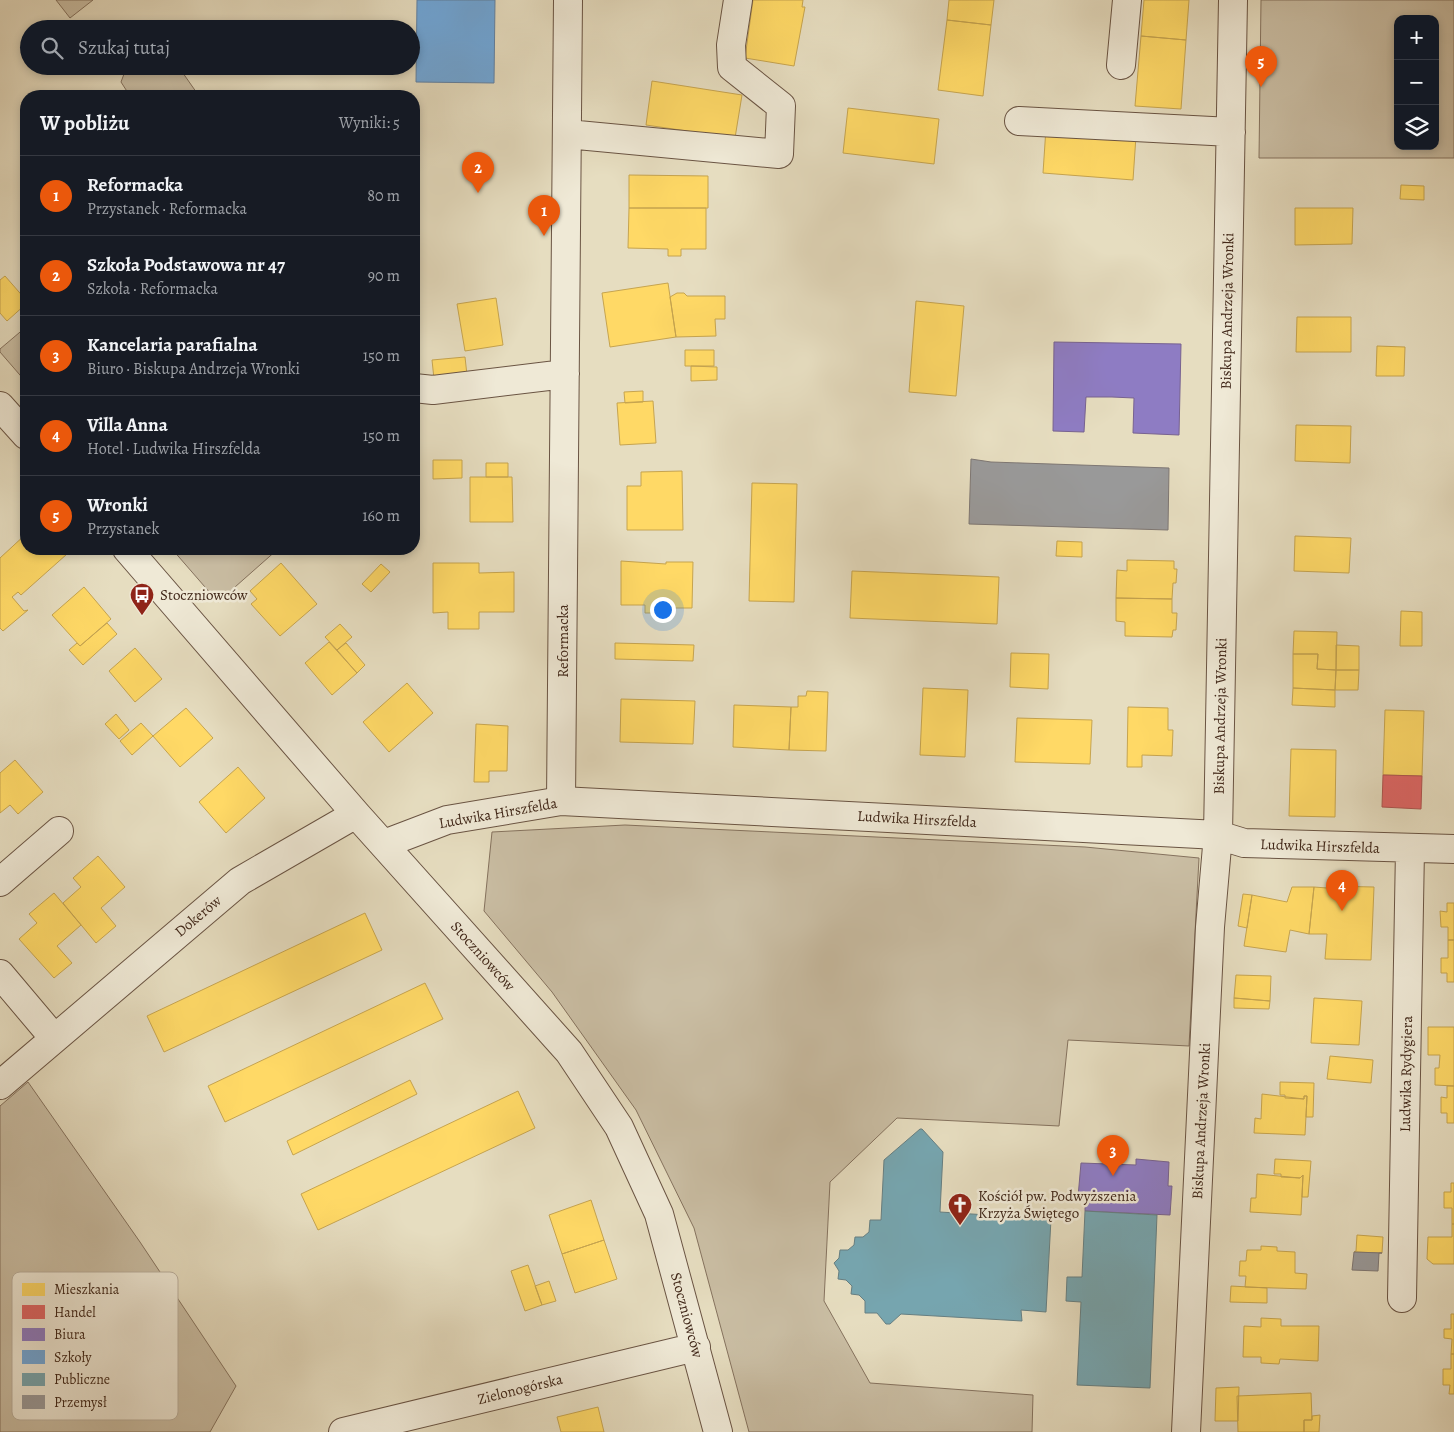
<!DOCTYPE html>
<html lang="pl">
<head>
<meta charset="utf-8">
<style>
	body { margin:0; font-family:Alegreya,serif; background:#242831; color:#f1f3f6 }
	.controls { position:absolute; right:15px; top:15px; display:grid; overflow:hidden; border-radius:10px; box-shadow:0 2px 8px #0003 }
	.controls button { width:45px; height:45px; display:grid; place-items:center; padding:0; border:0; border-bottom:1px solid #363941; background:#171b24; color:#f1f3f6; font:25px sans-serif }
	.you { position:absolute; left:662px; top:609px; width:18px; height:18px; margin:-12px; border:4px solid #fff; border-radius:50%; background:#1a73e8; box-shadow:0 0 0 8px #1a73e833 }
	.badge { display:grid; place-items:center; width:32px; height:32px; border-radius:50%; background:#ea580c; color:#fff; font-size:16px; font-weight:700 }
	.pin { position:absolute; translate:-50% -41px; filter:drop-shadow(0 1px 2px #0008) }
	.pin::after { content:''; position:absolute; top:26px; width:18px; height:15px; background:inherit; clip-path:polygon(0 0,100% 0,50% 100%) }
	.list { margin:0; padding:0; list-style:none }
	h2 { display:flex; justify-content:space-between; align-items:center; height:65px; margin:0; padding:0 20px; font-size:21px }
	h2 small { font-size:16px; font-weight:400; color:#9ea1a6 }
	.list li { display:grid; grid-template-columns:32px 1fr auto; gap:15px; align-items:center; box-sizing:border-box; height:80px; padding:0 20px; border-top:1px solid #363941 }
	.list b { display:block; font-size:19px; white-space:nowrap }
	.list p { margin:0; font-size:16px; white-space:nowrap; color:#9ea1a6 }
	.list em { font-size:16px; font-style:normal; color:#9ea1a6 }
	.icon { flex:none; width:28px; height:28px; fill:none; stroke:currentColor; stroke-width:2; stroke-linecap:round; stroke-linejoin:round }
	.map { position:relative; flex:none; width:1454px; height:1432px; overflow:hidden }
	.search { position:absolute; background:#171b24; box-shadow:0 2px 8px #0003; left:20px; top:20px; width:400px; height:55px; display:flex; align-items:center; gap:12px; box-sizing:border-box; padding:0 18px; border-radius:28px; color:#9ea1a6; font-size:19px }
	.panel { position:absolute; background:#171b24; box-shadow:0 2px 8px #0003; left:20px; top:90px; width:400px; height:465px; border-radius:20px }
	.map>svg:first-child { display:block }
	.green { fill:#cabea4; stroke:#85725e; fill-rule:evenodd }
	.homes { fill:#ffd966; stroke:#c6a44f }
	.shops { fill:#e06666; stroke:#b0534f }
	.offices { fill:#8e7cc3; stroke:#776290 }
	.schools { fill:#6fa8dc; stroke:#6181a2 }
	.public { fill:#76a5af; stroke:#667f82 }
	.industry { fill:#999; stroke:#7e7773 }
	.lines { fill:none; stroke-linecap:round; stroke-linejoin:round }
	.minor-casing { stroke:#6a5443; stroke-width:30 }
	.minor { stroke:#efe9d6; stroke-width:28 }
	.labels { text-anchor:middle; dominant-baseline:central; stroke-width:5; stroke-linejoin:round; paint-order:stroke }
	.street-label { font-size:15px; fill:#402719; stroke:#efe9d6 }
	.poi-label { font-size:15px; fill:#402719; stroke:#efe9d6; text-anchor:start }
	.key { fill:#efe9d6; stroke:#baaf9d; stroke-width:1 }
	.key-label { font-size:14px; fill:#402719 }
</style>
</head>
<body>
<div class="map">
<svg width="1454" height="1432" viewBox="0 0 1454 1432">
	<rect width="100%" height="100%" fill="#e6ddc0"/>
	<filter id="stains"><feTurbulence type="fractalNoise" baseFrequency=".004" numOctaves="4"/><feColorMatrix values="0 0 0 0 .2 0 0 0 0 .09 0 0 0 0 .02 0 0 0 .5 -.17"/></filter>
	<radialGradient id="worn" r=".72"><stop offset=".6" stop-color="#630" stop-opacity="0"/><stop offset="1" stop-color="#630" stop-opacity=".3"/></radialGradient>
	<path class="green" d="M 56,0 L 93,0 L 70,18 Z
		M 1261,0 L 1454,0 L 1454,158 L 1259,158 ZM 1398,19 L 1435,19 L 1435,146 L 1398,146 Z
		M 127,66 L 178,66 L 199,96 L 130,96 L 121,82 Z
		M 26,327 L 26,382 L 0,352 L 0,349 Z
		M 172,549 L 278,549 L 218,602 Z
		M 625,825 L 1085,847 L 1199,858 L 1189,1046 L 1068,1040 L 1059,1126 L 897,1118 L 830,1182 L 824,1301 L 870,1383 L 1033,1395 L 1032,1432 L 749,1432 L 694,1228 L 636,1110 L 552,992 L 484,911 L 492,832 Z
		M 28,1082 L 140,1242 L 236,1386 L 210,1432 L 0,1432 L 0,1106 Z"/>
	<path class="homes" d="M 753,0 L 803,0 L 802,7 L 805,7 L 794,66 L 745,58 Z
		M 949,0 L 994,0 L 991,25 L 947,20 Z
		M 1144,0 L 1189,0 L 1186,40 L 1141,36 Z
		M 947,20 L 991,25 L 983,96 L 938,90 Z
		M 1141,36 L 1186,40 L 1181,109 L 1135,106 Z
		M 652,81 L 742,95 L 735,138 L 646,125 Z
		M 848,108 L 939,119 L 934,164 L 843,153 Z
		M 1046,128 L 1136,136 L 1133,180 L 1043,173 Z
		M 629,175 L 708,176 L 708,208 L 629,208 Z
		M 1401,185 L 1424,186 L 1424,200 L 1400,199 Z
		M 629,208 L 706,208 L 706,249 L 681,249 L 681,256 L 668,256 L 668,249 L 628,248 Z
		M 1295,208 L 1353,208 L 1352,244 L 1295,245 Z
		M 5,276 L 26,300 L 26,304 L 7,321 L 0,313 L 0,280 Z
		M 668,283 L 676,337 L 610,347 L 602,293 Z
		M 677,293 L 684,293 L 687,296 L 725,296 L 725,319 L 715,319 L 716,336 L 676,337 L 670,297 Z
		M 496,298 L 503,345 L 465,351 L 457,304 Z
		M 916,301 L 964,306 L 956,396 L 909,392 Z
		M 1297,317 L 1351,317 L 1351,352 L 1296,352 Z
		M 1377,346 L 1405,347 L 1404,376 L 1376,376 Z
		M 685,350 L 714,350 L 714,366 L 685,366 Z
		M 465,357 L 467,375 L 434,379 L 432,360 Z
		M 691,366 L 717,367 L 717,380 L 691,381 Z
		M 643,391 L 643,402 L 625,403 L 624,392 Z
		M 653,401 L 656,443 L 620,445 L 617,403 Z
		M 1296,425 L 1351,426 L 1350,463 L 1295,461 Z
		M 433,460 L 462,460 L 462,478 L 433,479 Z
		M 486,463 L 508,463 L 508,477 L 486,477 Z
		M 682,471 L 683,530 L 627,530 L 627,486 L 641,486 L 641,472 Z
		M 470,477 L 512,477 L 513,522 L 470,522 Z
		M 752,483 L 797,484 L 794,602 L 749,601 Z
		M 26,534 L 26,549 L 61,549 L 67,554 L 21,595 L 18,592 L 12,597 L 24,611 L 28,610 L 3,631 L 0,628 L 0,558 Z
		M 1295,536 L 1351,538 L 1349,573 L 1294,571 Z
		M 1057,541 L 1082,542 L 1082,557 L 1056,556 Z
		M 1127,560 L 1174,561 L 1174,569 L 1177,569 L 1176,583 L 1173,583 L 1172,599 L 1116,598 L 1117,570 L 1127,571 Z
		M 621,561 L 666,564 L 666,562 L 693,562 L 692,608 L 669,608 L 668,613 L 645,613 L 645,605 L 621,605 Z
		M 281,563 L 317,604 L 280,636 L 251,604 L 257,599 L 250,591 Z
		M 433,563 L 479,563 L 479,573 L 514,572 L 514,612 L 479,612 L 479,629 L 448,629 L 448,612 L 433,613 Z
		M 381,564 L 390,572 L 371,592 L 362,584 Z
		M 852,571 L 999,577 L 997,624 L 850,618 Z
		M 84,587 L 111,619 L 80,646 L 52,615 Z
		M 1116,598 L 1172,599 L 1172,613 L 1177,613 L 1176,630 L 1173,630 L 1172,637 L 1125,636 L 1125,622 L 1116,621 Z
		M 1401,611 L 1422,612 L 1422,646 L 1400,646 Z
		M 107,623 L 117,634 L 83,665 L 69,650 L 77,643 L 80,646 Z
		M 340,624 L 352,637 L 337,650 L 325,637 Z
		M 1294,631 L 1337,632 L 1336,670 L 1317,669 L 1318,654 L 1293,654 Z
		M 329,642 L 357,673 L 332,695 L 305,663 Z
		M 346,643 L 365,665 L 357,673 L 337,650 Z
		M 615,643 L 694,645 L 693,661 L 615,659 Z
		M 1336,645 L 1359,646 L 1359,670 L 1336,670 Z
		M 135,648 L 162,679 L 135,702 L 109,671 Z
		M 1011,653 L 1049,654 L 1048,689 L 1010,687 Z
		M 1293,654 L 1318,654 L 1317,669 L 1336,670 L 1335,690 L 1293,688 Z
		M 1336,670 L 1359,670 L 1358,690 L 1335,690 Z
		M 407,683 L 433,713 L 389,752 L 363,722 Z
		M 923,688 L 968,690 L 965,757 L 920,755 Z
		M 1293,688 L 1335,690 L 1335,707 L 1292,705 Z
		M 807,691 L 828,692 L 826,751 L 789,750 L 791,707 L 798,707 L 798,696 L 806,696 Z
		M 621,699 L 695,701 L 693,744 L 620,742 Z
		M 734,705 L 791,707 L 789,750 L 733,747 Z
		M 1128,707 L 1168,708 L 1168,730 L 1173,730 L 1172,756 L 1142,755 L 1142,767 L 1127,767 Z
		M 186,708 L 213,738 L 180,767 L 153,736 Z
		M 1385,710 L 1424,711 L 1422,776 L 1383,775 Z
		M 116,714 L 129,730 L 119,739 L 105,724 Z
		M 1017,718 L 1092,720 L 1090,764 L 1015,762 Z
		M 141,723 L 153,736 L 132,755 L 120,741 Z
		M 476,724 L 508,726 L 507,771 L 489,771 L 489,782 L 474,782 Z
		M 1291,749 L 1336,750 L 1335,817 L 1289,816 Z
		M 15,760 L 43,792 L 18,814 L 10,805 L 0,813 L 0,773 Z
		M 238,767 L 265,798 L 226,833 L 199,802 Z
		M 98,856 L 125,887 L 101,908 L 116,926 L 96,943 L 63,903 L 81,887 L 73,878 Z
		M 1327,886 L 1374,887 L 1371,960 L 1325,959 L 1327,934 L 1309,934 L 1314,887 L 1327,888 Z
		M 1292,887 L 1314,887 L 1309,934 L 1290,930 L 1286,952 L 1244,946 L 1252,895 L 1287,902 Z
		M 54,893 L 81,925 L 57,946 L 72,963 L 54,978 L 19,939 L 37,923 L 29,914 Z
		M 1243,894 L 1252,895 L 1247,928 L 1238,926 Z
		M 1447,903 L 1454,903 L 1454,940 L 1448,940 L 1448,927 L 1441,927 L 1440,911 L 1447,912 Z
		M 365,913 L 382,950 L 164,1052 L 147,1016 Z
		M 1448,940 L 1454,940 L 1454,982 L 1447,982 L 1447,973 L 1441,973 L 1441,958 L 1448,958 Z
		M 1236,975 L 1271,976 L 1270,1001 L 1234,998 Z
		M 425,983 L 443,1019 L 225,1122 L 208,1086 Z
		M 1234,998 L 1270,1001 L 1269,1009 L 1234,1008 Z
		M 1314,998 L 1362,1001 L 1359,1045 L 1311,1043 Z
		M 1428,1027 L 1454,1027 L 1454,1086 L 1435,1085 L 1435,1068 L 1439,1068 L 1440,1055 L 1428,1055 Z
		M 1330,1056 L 1373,1060 L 1371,1083 L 1327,1079 Z
		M 410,1080 L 417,1094 L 293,1155 L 287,1141 Z
		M 1280,1082 L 1314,1083 L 1313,1117 L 1306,1117 L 1307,1096 L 1304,1096 L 1304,1099 L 1285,1098 L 1285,1095 L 1280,1095 Z
		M 1447,1086 L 1454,1086 L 1454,1123 L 1447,1123 L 1447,1113 L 1441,1113 L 1441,1097 L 1447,1098 Z
		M 518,1091 L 535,1128 L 318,1230 L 301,1194 Z
		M 1262,1094 L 1304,1099 L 1304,1096 L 1307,1096 L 1305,1135 L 1254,1133 L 1255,1118 L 1261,1119 Z
		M 1275,1159 L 1311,1161 L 1308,1197 L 1302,1197 L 1303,1175 L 1300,1178 L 1281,1177 L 1281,1174 L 1274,1174 Z
		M 1257,1174 L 1300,1178 L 1303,1175 L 1301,1215 L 1250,1212 L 1251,1198 L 1256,1198 Z
		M 1451,1183 L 1454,1183 L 1454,1224 L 1452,1224 L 1452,1208 L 1444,1208 L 1444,1192 L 1451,1192 Z
		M 591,1200 L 604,1240 L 562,1254 L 549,1215 Z
		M 1452,1224 L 1454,1224 L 1454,1264 L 1433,1264 L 1427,1259 L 1428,1237 L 1452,1237 Z
		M 1357,1235 L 1383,1237 L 1382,1253 L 1354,1252 L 1356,1251 Z
		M 604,1240 L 617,1279 L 575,1293 L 562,1254 Z
		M 1261,1246 L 1277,1247 L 1277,1251 L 1295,1252 L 1295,1273 L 1307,1274 L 1306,1289 L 1245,1287 L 1246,1276 L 1239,1276 L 1240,1261 L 1246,1261 L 1247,1250 L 1261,1250 Z
		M 528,1265 L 542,1305 L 525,1311 L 511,1271 Z
		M 549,1281 L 556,1301 L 542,1305 L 535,1286 Z
		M 1231,1286 L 1267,1288 L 1267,1303 L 1230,1302 Z
		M 1451,1314 L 1454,1314 L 1454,1354 L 1451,1354 L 1452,1339 L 1444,1338 L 1444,1329 L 1451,1329 Z
		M 1261,1318 L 1281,1319 L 1281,1326 L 1319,1326 L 1318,1361 L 1280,1359 L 1279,1364 L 1261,1363 L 1261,1357 L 1243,1357 L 1244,1326 L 1261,1327 Z
		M 1451,1354 L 1454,1354 L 1454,1394 L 1449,1394 L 1450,1385 L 1443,1385 L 1443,1369 L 1451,1369 Z
		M 1239,1387 L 1238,1421 L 1215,1421 L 1216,1388 Z
		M 1311,1393 L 1312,1420 L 1304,1420 L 1304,1432 L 1238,1432 L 1237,1396 Z
		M 598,1407 L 604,1432 L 561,1432 L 557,1417 Z
		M 1320,1415 L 1319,1432 L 1304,1432 L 1304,1420 L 1312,1420 L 1312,1416 Z"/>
	<path class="shops" d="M 1383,775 L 1422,776 L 1421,809 L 1382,807 Z"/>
	<path class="offices" d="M 1054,342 L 1181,344 L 1179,435 L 1133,433 L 1134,398 L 1112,397 L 1086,397 L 1084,432 L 1053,431 Z
		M 1136,1159 L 1169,1162 L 1168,1186 L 1172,1186 L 1170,1215 L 1085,1211 L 1085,1198 L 1078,1197 L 1081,1163 L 1136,1165 Z"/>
	<path class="schools" d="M 417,0 L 495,0 L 494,83 L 416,82 Z"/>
	<path class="public" d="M 920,1129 L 922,1129 L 943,1152 L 940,1212 L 1051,1219 L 1046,1312 L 1021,1310 L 1022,1321 L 901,1314 L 890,1324 L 886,1324 L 877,1313 L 865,1313 L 865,1301 L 859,1295 L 851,1294 L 852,1286 L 846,1280 L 838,1279 L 839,1271 L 834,1263 L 839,1258 L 840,1250 L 848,1250 L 854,1245 L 855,1237 L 863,1237 L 869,1232 L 870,1220 L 881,1220 L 884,1160 Z
		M 1085,1211 L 1157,1215 L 1150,1388 L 1077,1385 L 1081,1302 L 1066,1301 L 1067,1277 L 1082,1277 Z"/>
	<path class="industry" d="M 971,459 L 991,462 L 1169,468 L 1168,530 L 969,524 Z
		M 1354,1252 L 1382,1253 L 1379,1253 L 1378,1271 L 1352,1270 Z"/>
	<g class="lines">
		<defs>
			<path id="minor" d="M 1121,65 L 1127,0
				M 1019,121 L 1231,132
				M 567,134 L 779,154 L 781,106 L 732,67 L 731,45 L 738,0
				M 414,388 L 433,390 L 565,374
				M 0,406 L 26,435
				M 127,549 L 356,814 L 569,1052 L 619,1127 L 659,1214 L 718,1432
				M 561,801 L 568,0
				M 384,844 L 447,820 L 561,801 L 1218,835 L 1244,843 L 1454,849
				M 0,882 L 59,831
				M 0,974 L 54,1038
				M 0,1085 L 240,881 L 356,814
				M 1402,1298 L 1410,849
				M 343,1432 L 696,1347
				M 1186,1432 L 1210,927 L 1218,835 L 1233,0"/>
		</defs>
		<use href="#minor" class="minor-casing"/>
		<use href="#minor" class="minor"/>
	</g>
	<defs>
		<symbol id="bus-pin" viewBox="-11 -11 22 30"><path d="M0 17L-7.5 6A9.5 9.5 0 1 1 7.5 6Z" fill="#8f2418" stroke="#efe9d6"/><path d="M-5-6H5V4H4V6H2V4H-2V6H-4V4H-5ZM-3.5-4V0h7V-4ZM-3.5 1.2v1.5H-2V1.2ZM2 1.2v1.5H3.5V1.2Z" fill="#fff"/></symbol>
		<symbol id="church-pin" viewBox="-11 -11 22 30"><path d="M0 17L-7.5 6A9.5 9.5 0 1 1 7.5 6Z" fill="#8f2418" stroke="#efe9d6"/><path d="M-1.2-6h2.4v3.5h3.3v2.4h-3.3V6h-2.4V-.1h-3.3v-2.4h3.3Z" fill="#fff"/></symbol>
	</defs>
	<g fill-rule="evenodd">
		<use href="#bus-pin" x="128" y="581" width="28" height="38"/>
		<use href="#church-pin" x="946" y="1191" width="28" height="38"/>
	</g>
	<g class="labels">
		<g class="street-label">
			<text transform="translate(1227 311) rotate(-89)">Biskupa Andrzeja Wronki</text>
			<text transform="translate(563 641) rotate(-90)">Reformacka</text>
			<text transform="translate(1220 716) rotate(-89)">Biskupa Andrzeja Wronki</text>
			<text transform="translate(498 813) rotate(-10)">Ludwika Hirszfelda</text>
			<text transform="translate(917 819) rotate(3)">Ludwika Hirszfelda</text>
			<text transform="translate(1320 846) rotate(2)">Ludwika Hirszfelda</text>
			<text transform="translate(198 916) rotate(-40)">Dokerów</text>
			<text transform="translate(483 956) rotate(48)">Stoczniowców</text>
			<text transform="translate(1406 1074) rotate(-89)">Ludwika Rydygiera</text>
			<text transform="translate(1201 1121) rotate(-87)">Biskupa Andrzeja Wronki</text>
			<text transform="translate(687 1315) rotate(75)">Stoczniowców</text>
			<text transform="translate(520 1389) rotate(-14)">Zielonogórska</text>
		</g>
		<g class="poi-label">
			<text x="160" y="595">Stoczniowców</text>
			<text x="978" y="1196">Kościół pw. Podwyższenia<tspan x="978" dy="17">Krzyża Świętego</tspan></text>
		</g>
	</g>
	<rect x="12" y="1272" width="166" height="148" rx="8" class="key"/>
	<rect x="22" y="1283" width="23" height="13" fill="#ffd966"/>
	<rect x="22" y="1305" width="23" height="14" fill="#e06666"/>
	<rect x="22" y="1328" width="23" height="13" fill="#8e7cc3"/>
	<rect x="22" y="1350" width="23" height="14" fill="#6fa8dc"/>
	<rect x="22" y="1373" width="23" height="13" fill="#76a5af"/>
	<rect x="22" y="1395" width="23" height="14" fill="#999"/>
	<g class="key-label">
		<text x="54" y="1294">Mieszkania</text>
		<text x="54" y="1317">Handel</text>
		<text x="54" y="1339">Biura</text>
		<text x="54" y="1362">Szkoły</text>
		<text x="54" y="1384">Publiczne</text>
		<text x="54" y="1407">Przemysł</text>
	</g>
	<rect width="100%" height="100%" filter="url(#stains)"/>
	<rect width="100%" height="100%" fill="url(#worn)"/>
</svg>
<div class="controls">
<button>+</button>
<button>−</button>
<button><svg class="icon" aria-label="layers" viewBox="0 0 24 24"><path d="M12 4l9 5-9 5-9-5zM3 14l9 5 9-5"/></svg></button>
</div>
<div class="you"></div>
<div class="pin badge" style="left:544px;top:236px">1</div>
<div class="pin badge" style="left:478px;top:193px">2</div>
<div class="pin badge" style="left:1113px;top:1176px">3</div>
<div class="pin badge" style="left:1342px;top:911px">4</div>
<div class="pin badge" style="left:1261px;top:87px">5</div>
<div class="search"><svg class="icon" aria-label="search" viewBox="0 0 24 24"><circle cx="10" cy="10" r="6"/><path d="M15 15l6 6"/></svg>Szukaj tutaj</div>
<section class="panel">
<h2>W pobliżu<small>Wyniki: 5</small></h2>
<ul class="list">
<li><span class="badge">1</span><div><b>Reformacka</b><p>Przystanek · Reformacka</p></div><em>80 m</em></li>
<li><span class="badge">2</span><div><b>Szkoła Podstawowa nr 47</b><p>Szkoła · Reformacka</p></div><em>90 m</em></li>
<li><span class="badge">3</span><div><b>Kancelaria parafialna</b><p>Biuro · Biskupa Andrzeja Wronki</p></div><em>150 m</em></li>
<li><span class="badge">4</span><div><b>Villa Anna</b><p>Hotel · Ludwika Hirszfelda</p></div><em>150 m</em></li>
<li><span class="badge">5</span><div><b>Wronki</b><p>Przystanek</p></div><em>160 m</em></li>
</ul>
</section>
</div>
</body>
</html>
